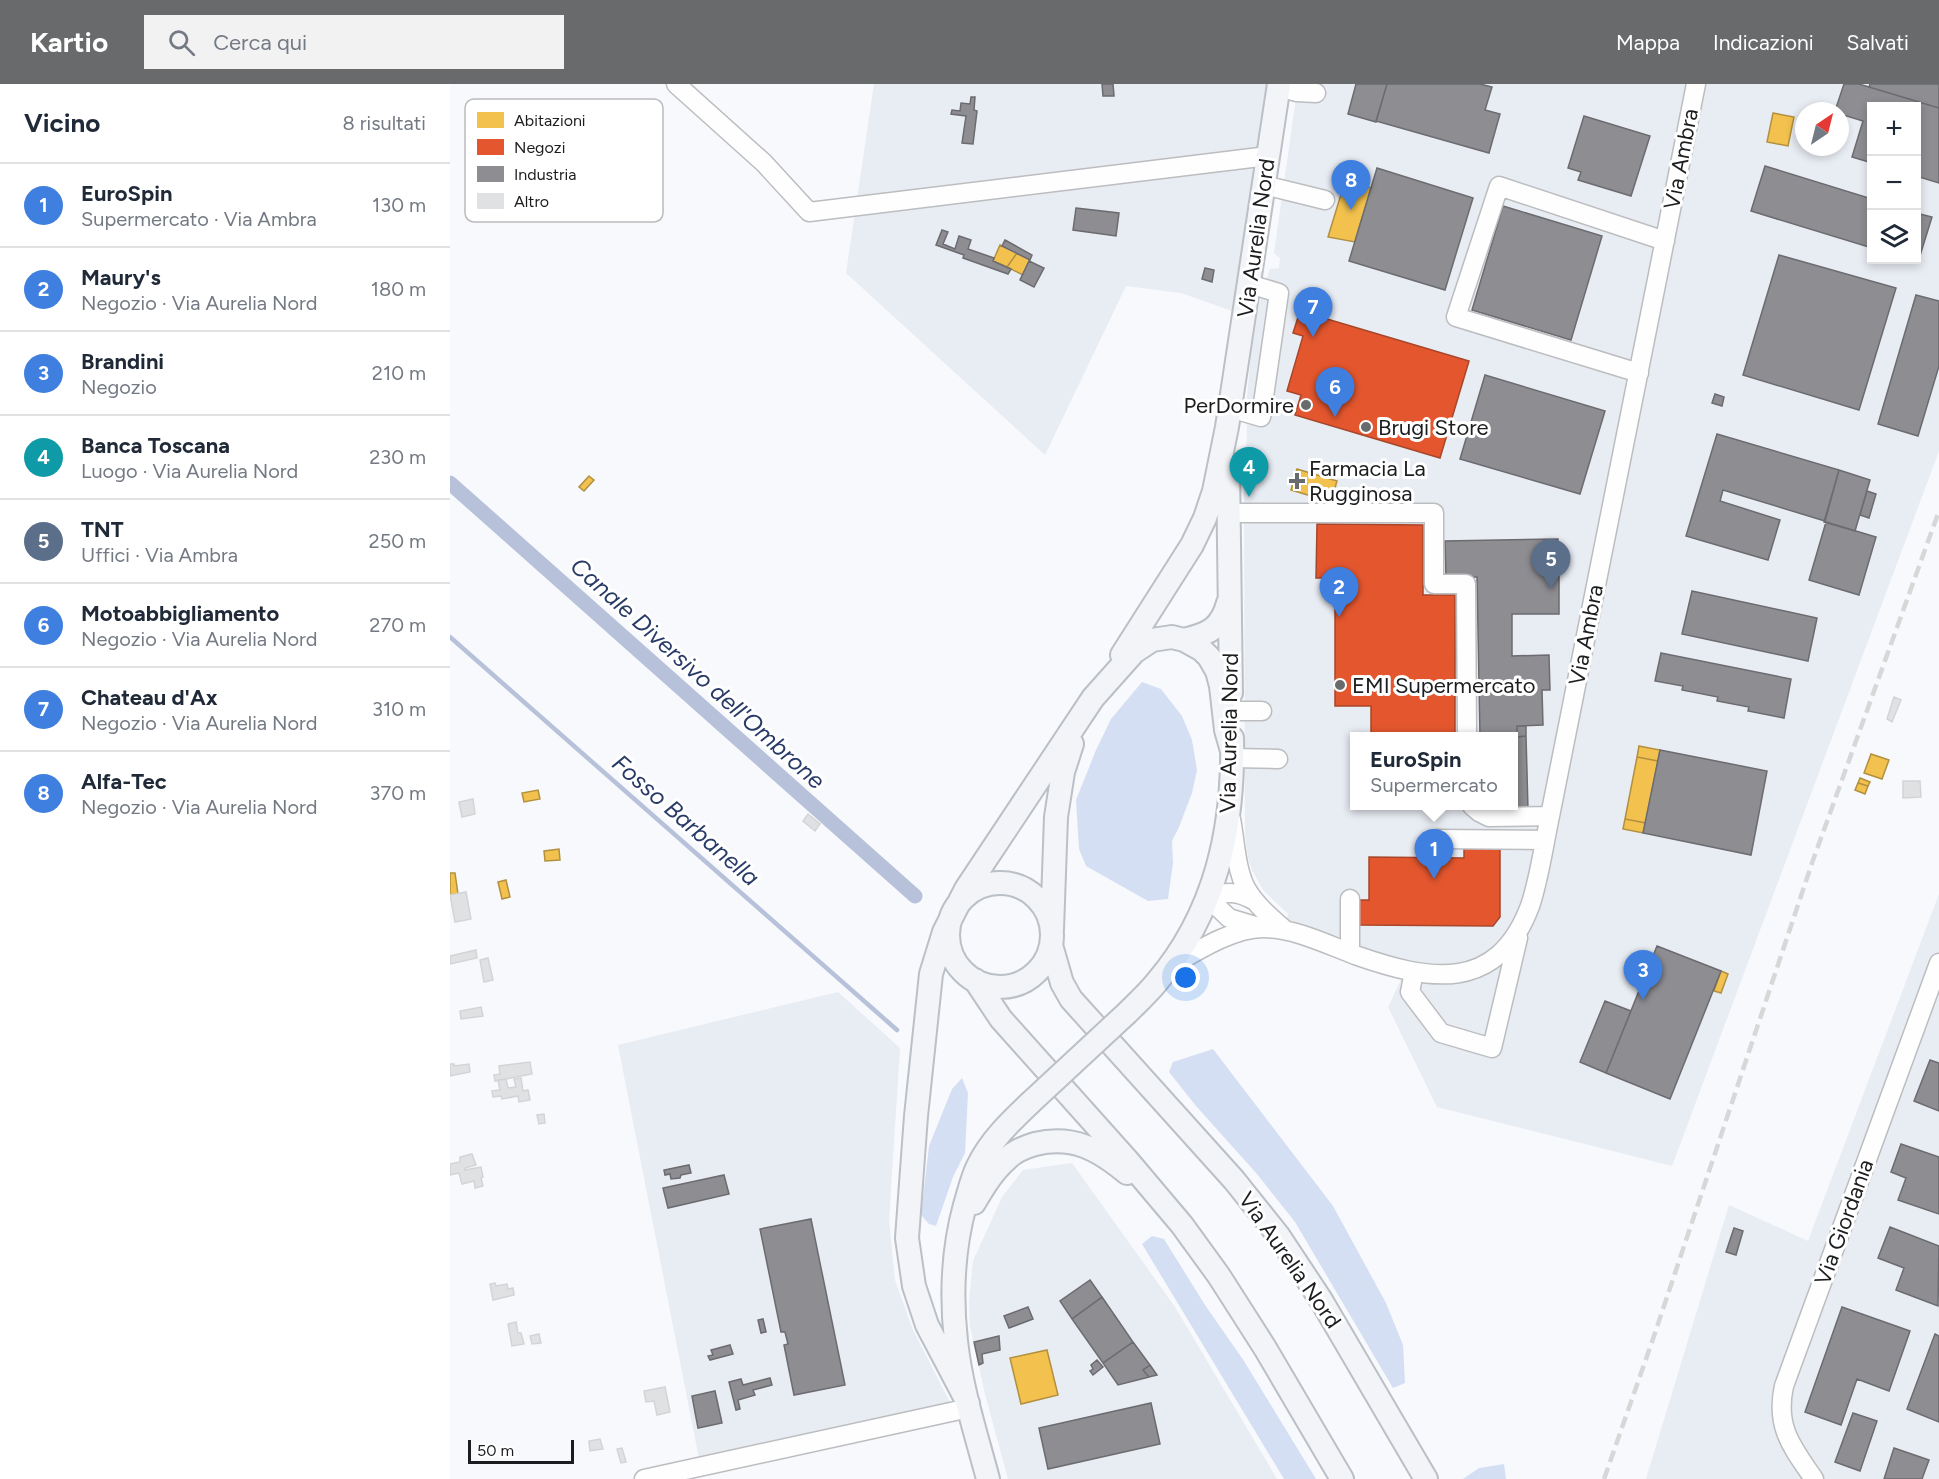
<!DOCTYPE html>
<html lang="it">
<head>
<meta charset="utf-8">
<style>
	body { margin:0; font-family:Figtree,sans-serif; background:#f2f2f3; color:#1f2937 }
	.controls { position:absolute; right:18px; top:18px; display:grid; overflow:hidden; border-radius:0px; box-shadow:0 3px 9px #0003 }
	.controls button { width:54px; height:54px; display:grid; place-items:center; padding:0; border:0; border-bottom:2px solid #e0e1e3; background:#fff; color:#1f2937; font:30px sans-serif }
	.compass { position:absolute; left:1345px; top:18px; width:54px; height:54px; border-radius:50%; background:#fff; box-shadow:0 3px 9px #0003; rotate:35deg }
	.scale { position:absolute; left:18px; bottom:15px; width:106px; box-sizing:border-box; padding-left:6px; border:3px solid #1c1d1f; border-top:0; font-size:16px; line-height:21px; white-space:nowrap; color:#1c1d1f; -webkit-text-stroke:4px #fff; paint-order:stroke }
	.you { position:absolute; left:736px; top:894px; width:21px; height:21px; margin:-15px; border:4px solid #fff; border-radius:50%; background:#1a73e8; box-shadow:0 0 0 9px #1a73e833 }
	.badge { display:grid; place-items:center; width:39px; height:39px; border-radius:50%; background:#696a6c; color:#fff; font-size:20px; font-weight:700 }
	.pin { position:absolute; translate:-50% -50px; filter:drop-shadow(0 2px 3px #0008) }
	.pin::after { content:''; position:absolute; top:32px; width:21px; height:18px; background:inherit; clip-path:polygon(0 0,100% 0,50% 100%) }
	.popup { position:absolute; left:900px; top:648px; width:168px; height:78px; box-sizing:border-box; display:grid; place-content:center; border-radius:0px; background:#fff; filter:drop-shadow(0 2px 4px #0005); font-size:20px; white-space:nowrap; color:#747a83 }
	.popup b { font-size:22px; color:#1f2937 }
	.popup::after { content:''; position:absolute; left:50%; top:100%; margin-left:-12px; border:12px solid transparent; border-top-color:#fff }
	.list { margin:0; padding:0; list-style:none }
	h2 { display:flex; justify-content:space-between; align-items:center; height:78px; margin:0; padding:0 24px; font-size:26px }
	h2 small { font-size:20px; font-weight:400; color:#747a83 }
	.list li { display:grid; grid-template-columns:39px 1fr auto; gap:18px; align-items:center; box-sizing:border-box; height:84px; padding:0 24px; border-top:2px solid #e0e1e3 }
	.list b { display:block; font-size:22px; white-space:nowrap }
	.list p { margin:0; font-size:20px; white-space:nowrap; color:#747a83 }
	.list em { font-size:20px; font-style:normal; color:#747a83 }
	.icon { flex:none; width:33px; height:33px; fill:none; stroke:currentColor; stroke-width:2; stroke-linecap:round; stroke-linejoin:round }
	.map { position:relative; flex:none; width:1489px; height:1395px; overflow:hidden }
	header { display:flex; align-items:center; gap:36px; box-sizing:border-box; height:84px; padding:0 30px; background:#696a6c; color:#fff }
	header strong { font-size:28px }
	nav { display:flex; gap:33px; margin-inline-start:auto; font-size:21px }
	.search { width:420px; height:54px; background:#f2f2f3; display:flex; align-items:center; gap:15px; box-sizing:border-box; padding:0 21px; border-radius:0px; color:#747a83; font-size:22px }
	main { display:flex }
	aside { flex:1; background:#fff }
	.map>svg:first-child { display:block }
	.built { fill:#e8ecf3; fill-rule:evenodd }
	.forest { fill:#d5dff3 }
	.homes { fill:#f2c14e; stroke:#b29040; stroke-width:1.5 }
	.shops { fill:#e4572e; stroke:#a8462a; stroke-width:1.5 }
	.industry { fill:#8d8d92; stroke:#6b6b70; stroke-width:1.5 }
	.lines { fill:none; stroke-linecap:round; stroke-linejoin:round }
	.stream { stroke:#b7c2da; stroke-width:4.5 }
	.canal { stroke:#b7c2da; stroke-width:15 }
	.building { fill:#e0e1e3; stroke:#d3d4d6; stroke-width:1.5 }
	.minor-casing { stroke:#bcbdbf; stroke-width:21 }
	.major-casing { stroke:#bbbfc6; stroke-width:26 }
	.minor { stroke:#fefeff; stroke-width:18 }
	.major { stroke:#f2f4f8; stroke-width:22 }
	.rail { stroke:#d7d7d7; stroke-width:4.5; stroke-dasharray:12 6; stroke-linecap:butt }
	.major-bridge-casing { stroke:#bbbfc6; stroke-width:26; stroke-linecap:butt }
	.major-bridge { stroke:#f2f4f8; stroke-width:22 }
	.poi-dot { fill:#696a6c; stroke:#fff; stroke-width:2 }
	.labels { text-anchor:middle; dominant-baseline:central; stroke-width:6; stroke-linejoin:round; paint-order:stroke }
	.street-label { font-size:22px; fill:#1c1d1f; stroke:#fff }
	.poi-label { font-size:22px; fill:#1c1d1f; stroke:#fff; text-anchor:start }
	.water-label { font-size:24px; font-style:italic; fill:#283b67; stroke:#fff }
	.key { fill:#fff; stroke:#bbbbbc; stroke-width:1.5 }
	.key-label { font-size:16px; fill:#1c1d1f }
</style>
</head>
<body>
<header>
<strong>Kartio</strong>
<div class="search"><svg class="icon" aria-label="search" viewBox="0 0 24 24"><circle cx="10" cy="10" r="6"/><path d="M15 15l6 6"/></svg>Cerca qui</div>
<nav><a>Mappa</a><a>Indicazioni</a><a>Salvati</a></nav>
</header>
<main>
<aside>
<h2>Vicino<small>8 risultati</small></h2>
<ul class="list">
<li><span class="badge" style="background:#3f7fe0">1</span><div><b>EuroSpin</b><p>Supermercato · Via Ambra</p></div><em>130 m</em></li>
<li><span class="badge" style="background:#3f7fe0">2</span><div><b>Maury's</b><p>Negozio · Via Aurelia Nord</p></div><em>180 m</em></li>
<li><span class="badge" style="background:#3f7fe0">3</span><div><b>Brandini</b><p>Negozio</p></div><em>210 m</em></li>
<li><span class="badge" style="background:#0f9aa8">4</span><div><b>Banca Toscana</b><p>Luogo · Via Aurelia Nord</p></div><em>230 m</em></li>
<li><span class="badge" style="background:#5c6f8a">5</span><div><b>TNT</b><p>Uffici · Via Ambra</p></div><em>250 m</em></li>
<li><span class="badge" style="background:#3f7fe0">6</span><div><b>Motoabbigliamento</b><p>Negozio · Via Aurelia Nord</p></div><em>270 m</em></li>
<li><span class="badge" style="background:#3f7fe0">7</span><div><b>Chateau d'Ax</b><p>Negozio · Via Aurelia Nord</p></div><em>310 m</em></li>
<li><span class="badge" style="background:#3f7fe0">8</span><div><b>Alfa-Tec</b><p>Negozio · Via Aurelia Nord</p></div><em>370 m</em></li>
</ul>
</aside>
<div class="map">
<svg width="1489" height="1395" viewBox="0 0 1489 1395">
	<rect width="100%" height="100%" fill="#f7f9fc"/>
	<path class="built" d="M 424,0 L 821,0 L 785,228 L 731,209 L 676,202 L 595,371 L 396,189 Z
		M 848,0 L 1489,0 L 1489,367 L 1222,1082 L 987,1023 L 938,923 L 951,896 L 833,856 L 838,830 L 813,806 L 802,786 L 798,774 L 795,751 L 794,401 L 797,349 L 796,324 L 801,269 L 811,211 L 820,185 L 829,184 L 830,174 L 824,169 ZM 1422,22 L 1466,22 L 1466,176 L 1422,176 ZM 1354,27 L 1390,27 L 1390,63 L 1354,63 ZM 904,652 L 1064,652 L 1064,722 L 904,722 Z
		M 1489,810 L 1489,1395 L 1196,1395 L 1279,1121 L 1358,1157 Z
		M 388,908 L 450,964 L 439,1136 L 445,1196 L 463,1246 L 508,1334 L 252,1390 L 168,961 Z
		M 622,1079 L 725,1223 L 827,1395 L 558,1395 L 535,1310 L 520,1242 L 519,1218 L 523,1177 L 552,1113 L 573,1086 Z"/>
	<path class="forest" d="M 692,598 L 711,605 L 732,632 L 742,656 L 747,686 L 742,709 L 729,743 L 722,757 L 723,779 L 718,815 L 698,817 L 636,782 L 629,765 L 626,716 L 646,666 L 661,635 Z
		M 763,965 L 883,1122 L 936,1219 L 953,1261 L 955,1299 L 943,1304 L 845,1138 L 807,1090 L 746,1022 L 719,988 L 723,978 Z
		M 512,994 L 518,1009 L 515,1069 L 503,1093 L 486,1142 L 479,1140 L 471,1131 L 479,1062 L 502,1005 Z
		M 702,1152 L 714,1155 L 755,1221 L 794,1277 L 866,1395 L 834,1395 L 692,1160 Z
		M 1054,1380 L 1056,1395 L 1013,1395 L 1029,1384 Z"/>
	<path class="homes" d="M 1323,29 L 1344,33 L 1338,62 L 1317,58 Z
		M 896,94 L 921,104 L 905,158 L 878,153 Z
		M 550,161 L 567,169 L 557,183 L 543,177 Z
		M 567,169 L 580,175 L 573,191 L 557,183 Z
		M 847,385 L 887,397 L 881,418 L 841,406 Z
		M 139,392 L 144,396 L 134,407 L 129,403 Z
		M 1189,662 L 1210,666 L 1208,677 L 1187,673 Z
		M 1421,670 L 1439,676 L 1432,695 L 1414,689 Z
		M 1187,673 L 1208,677 L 1196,739 L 1175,735 Z
		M 1410,694 L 1420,698 L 1418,702 L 1408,699 Z
		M 1408,699 L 1418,702 L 1415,710 L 1405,706 Z
		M 88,706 L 90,715 L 74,718 L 72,709 Z
		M 1175,735 L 1196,739 L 1193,749 L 1173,745 Z
		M 109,765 L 110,776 L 95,777 L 94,767 Z
		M 0,789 L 5,789 L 8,810 L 0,811 Z
		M 56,796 L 60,813 L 52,815 L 48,798 Z
		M 1271,887 L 1278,890 L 1271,909 L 1264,907 Z
		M 597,1266 L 608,1311 L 571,1320 L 560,1274 Z"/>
	<path class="shops" d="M 850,227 L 1019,277 L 990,374 L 845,331 L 851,311 L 837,307 L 853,252 L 843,249 Z
		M 867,440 L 973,441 L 973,511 L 1005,511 L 1005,652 L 921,652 L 921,622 L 885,622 L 885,494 L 866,494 Z
		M 1014,763 L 1050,763 L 1050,833 L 1043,842 L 909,841 L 909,816 L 919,816 L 919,773 L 1014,774 Z"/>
	<path class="industry" d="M 652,0 L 663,0 L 664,12 L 653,12 Z
		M 906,0 L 937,0 L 926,38 L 898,30 Z
		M 937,0 L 1030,0 L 1042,3 L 1035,26 L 1050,30 L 1039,69 L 926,37 Z
		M 1394,0 L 1409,0 L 1489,24 L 1489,99 L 1466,92 L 1466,22 L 1422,22 L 1422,79 L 1402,73 L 1413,37 L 1390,30 L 1390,27 L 1385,27 Z
		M 1420,0 L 1489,0 L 1489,24 L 1419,3 Z
		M 521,13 L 525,13 L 524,26 L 527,27 L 523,60 L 512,59 L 516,32 L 501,30 L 502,26 L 510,27 L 511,19 L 520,20 Z
		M 1134,32 L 1200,52 L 1181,112 L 1128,96 L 1131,88 L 1118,84 Z
		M 1315,82 L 1422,115 L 1422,164 L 1301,127 Z
		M 927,84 L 1023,114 L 995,206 L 899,177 Z
		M 1053,122 L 1152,152 L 1121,256 L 1022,226 Z
		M 626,124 L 669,129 L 666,152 L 623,146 Z
		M 1466,129 L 1482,133 L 1468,178 L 1460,176 L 1466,176 Z
		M 492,146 L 498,148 L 493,160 L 505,165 L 509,152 L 521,156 L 518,165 L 544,174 L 543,177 L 561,185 L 558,190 L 513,174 L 514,171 L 486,161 Z
		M 555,156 L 582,171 L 580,176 L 552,162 Z
		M 1329,171 L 1446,204 L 1409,326 L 1293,291 Z
		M 579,177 L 594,184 L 584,203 L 570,196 Z
		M 755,184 L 764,186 L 762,198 L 752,195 Z
		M 1466,211 L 1489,217 L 1489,282 L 1468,352 L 1428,340 Z
		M 1035,291 L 1155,327 L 1130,410 L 1010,375 Z
		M 1265,310 L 1274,313 L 1272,322 L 1262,319 Z
		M 1267,350 L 1389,386 L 1375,437 L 1273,406 L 1270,417 L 1330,436 L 1318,476 L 1236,452 Z
		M 1389,386 L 1420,396 L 1405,447 L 1374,438 Z
		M 1417,407 L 1426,410 L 1419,434 L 1410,431 Z
		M 1376,438 L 1426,453 L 1409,511 L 1359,496 Z
		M 1108,455 L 1108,475 L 1091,475 L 1092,490 L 1109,489 L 1109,530 L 1062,530 L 1062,572 L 1099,571 L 1100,606 L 1092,606 L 1093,641 L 1067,642 L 1067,653 L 1076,652 L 1078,725 L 1031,726 L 1031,722 L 1064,722 L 1064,652 L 1030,652 L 1027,493 L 996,493 L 995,457 Z
		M 1242,507 L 1367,534 L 1358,577 L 1232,550 Z
		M 1211,569 L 1341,595 L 1334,634 L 1298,627 L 1299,623 L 1267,617 L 1268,613 L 1232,606 L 1233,602 L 1205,597 Z
		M 1067,642 L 1076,642 L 1076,652 L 1067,653 Z
		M 1210,666 L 1317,687 L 1301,771 L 1193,749 Z
		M 1207,862 L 1271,887 L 1220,1015 L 1156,989 Z
		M 1155,917 L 1181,927 L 1156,989 L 1130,978 Z
		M 1480,976 L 1489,979 L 1489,1027 L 1464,1017 Z
		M 1451,1060 L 1489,1073 L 1489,1130 L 1448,1116 L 1456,1094 L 1441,1088 Z
		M 239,1081 L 241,1089 L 231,1091 L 230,1094 L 221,1095 L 220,1090 L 215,1091 L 214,1086 Z
		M 274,1091 L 279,1110 L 218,1124 L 213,1104 Z
		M 361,1135 L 395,1301 L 344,1311 L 334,1261 L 338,1260 L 335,1248 L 331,1248 L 310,1145 Z
		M 1440,1143 L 1489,1162 L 1488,1222 L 1446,1206 L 1454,1184 L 1428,1174 Z
		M 1284,1144 L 1293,1147 L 1286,1171 L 1276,1168 Z
		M 640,1196 L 652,1213 L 622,1235 L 610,1217 Z
		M 652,1213 L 683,1258 L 653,1279 L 622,1235 Z
		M 578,1223 L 583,1235 L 559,1244 L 554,1232 Z
		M 1392,1223 L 1460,1247 L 1439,1307 L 1407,1295 L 1391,1341 L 1355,1328 Z
		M 313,1235 L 316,1248 L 311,1249 L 308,1236 Z
		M 1485,1250 L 1489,1252 L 1489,1338 L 1457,1325 Z
		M 549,1252 L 550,1266 L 532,1270 L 533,1279 L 529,1281 L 524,1258 Z
		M 683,1258 L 700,1281 L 693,1286 L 699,1293 L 668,1301 L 653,1279 Z
		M 280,1261 L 283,1270 L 260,1276 L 258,1272 L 263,1271 L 261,1266 Z
		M 647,1276 L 653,1283 L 643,1291 L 640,1287 L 643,1285 L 641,1281 Z
		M 700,1281 L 707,1291 L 699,1293 L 693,1286 Z
		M 320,1294 L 322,1301 L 303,1306 L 305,1311 L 288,1316 L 290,1325 L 286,1326 L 279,1298 L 291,1295 L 293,1301 Z
		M 265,1307 L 272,1339 L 248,1344 L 242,1312 Z
		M 701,1319 L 710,1360 L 598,1385 L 589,1344 Z
		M 1403,1329 L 1427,1337 L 1410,1387 L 1385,1378 Z
		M 1444,1364 L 1479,1376 L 1472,1395 L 1434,1395 Z"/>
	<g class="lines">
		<path class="stream" d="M 0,553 L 447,946"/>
		<path class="canal" d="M 0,399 L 465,812"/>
	</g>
	<path class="building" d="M 1444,613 L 1451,616 L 1442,638 L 1437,635 Z
		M 1453,697 L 1470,697 L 1471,713 L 1453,714 Z
		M 23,715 L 25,730 L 12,733 L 9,718 Z
		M 358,730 L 370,740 L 365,747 L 353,737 Z
		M 16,808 L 21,835 L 5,838 L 0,811 Z
		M 26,866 L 27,874 L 0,880 L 0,872 Z
		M 38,874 L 43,896 L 34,898 L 30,876 Z
		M 31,923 L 33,932 L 11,935 L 10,927 Z
		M 80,978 L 82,990 L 45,997 L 44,991 L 50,990 L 49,982 Z
		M 0,980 L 4,980 L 4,982 L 19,980 L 20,988 L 0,992 Z
		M 71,994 L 73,1007 L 78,1006 L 80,1016 L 69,1018 L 68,1012 L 52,1015 L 51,1012 L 43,1013 L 42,1007 L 50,1006 L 48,996 L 56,995 L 58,1004 L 66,1003 L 64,995 Z
		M 94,1030 L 95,1039 L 89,1040 L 87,1031 Z
		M 22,1070 L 26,1081 L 15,1084 L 15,1086 L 31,1083 L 33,1093 L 31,1094 L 33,1102 L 25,1104 L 24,1097 L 12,1100 L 9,1089 L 0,1091 L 0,1080 L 10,1078 L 10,1073 Z
		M 45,1199 L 46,1202 L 57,1200 L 58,1205 L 63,1204 L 64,1211 L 43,1216 L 40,1200 Z
		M 66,1238 L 68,1249 L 71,1249 L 74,1260 L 62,1262 L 58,1240 Z
		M 89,1250 L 91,1259 L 82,1260 L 80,1252 Z
		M 215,1303 L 220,1328 L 207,1331 L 204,1317 L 196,1318 L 194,1307 Z
		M 150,1355 L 153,1365 L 140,1367 L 139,1357 Z
		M 172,1364 L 176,1378 L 171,1379 L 167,1365 Z"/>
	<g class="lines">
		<defs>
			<path id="minor" d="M 226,0 L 314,79 L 359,128 L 818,72
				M 828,3 L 847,8 L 866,9
				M 814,101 L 875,116
				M 1189,289 L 1006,233 L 1049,102 L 1215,157
				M 780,324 L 811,333 L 829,209 L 799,200
				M 779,429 L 984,429 L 984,500 L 1016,500 L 1017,652
				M 782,627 L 812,627
				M 782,674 L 828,675
				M 1022,722 L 1029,728 L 1039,733 L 1100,732
				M 781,735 C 785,755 786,786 796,804 C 805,820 820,833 834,845
				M 987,755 L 1095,756
				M 805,817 C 787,807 777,807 758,814 L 779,834 L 809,843
				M 900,869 L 900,815
				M 721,882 C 747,867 783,844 813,844 C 844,844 876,860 905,871 C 979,897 1047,910 1080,822 C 1089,796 1094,760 1100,732 L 1246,0
				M 964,888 L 960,908 L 991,949 L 1042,964 L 1068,854
				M 194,1395 L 519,1324
				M 1364,1395 C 1342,1363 1325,1343 1334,1302 L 1489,879"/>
			<path id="major" d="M 778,384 L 781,609
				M 734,556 C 758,550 771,545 778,519
				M 672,571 L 742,461 L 755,434 L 764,407 L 777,343 L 829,0
				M498 851a52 52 0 1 1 104 0a52 52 0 1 1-104 0Z
				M 602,845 L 606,733 L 613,688 L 622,660
				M 601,861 L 612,899 L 621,915 L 784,1096 L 828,1151 L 871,1216 L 976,1395
				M 525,896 L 551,935 L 678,1077 L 732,1141 L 769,1192 L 815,1264 L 892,1395
				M 677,929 C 687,919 697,910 706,899 C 766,829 784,744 782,654
				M 524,1119 C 533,1104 543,1087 557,1075 C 564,1067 575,1063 585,1060 C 623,1051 648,1065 677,1089
				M 518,1319 L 477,1241 L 464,1202 L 457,1154 L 466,1032 L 481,890 L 494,848 L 516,805 L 643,614 L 684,568 L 702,556 L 722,553 L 734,556 L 752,566 L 759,573 L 767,587 L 771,602 L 776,646 L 782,667
				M 538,1395 C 526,1350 511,1304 506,1257 C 501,1212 503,1165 515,1121 C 519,1108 522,1094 528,1082 C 540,1057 560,1038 580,1019"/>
		</defs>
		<use href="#minor" class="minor-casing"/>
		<use href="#major" class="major-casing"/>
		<use href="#minor" class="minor"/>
		<use href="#major" class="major"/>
		<path class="rail" d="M 1154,1395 L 1203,1255 L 1362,779 L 1489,427"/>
		<defs>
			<path id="major-bridge" d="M 580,1019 L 677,929"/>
		</defs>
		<use href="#major-bridge" class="major-bridge-casing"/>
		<use href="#major-bridge" class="major-bridge"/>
	</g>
	<g class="poi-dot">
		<circle cx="856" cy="321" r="6"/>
		<circle cx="916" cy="343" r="6"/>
		<path d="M844 388h6v6h6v6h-6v6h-6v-6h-6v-6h6z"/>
		<circle cx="890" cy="601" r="6"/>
	</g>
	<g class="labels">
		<g class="street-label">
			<text transform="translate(1231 75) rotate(-79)">Via Ambra</text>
			<text transform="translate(806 154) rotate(-82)">Via Aurelia Nord</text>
			<text transform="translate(1136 551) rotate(-79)">Via Ambra</text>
			<text transform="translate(779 649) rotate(-89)">Via Aurelia Nord</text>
			<text transform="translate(1394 1138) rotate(-70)">Via Giordania</text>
			<text transform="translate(840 1176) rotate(55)">Via Aurelia Nord</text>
		</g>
		<g class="poi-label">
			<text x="844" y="321" text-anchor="end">PerDormire</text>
			<text x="928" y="343">Brugi Store</text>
			<text x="859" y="384">Farmacia La<tspan x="859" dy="25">Rugginosa</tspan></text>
			<text x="902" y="601">EMI Supermercato</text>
		</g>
		<g class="water-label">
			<text transform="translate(248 589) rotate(42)">Canale Diversivo dell'Ombrone</text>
			<text transform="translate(236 736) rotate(41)">Fosso Barbanella</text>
		</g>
	</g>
	<rect x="15" y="15" width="198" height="123" rx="9" class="key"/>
	<rect x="27" y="28" width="27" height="16" fill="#f2c14e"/>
	<rect x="27" y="55" width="27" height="16" fill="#e4572e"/>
	<rect x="27" y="82" width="27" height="16" fill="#8d8d92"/>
	<rect x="27" y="109" width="27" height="16" fill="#e0e1e3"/>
	<g class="key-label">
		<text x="64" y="42">Abitazioni</text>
		<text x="64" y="69">Negozi</text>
		<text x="64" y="96">Industria</text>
		<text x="64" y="123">Altro</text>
	</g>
</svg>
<div class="controls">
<button>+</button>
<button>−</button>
<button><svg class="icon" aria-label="layers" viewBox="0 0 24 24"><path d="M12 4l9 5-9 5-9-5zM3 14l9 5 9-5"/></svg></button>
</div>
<svg class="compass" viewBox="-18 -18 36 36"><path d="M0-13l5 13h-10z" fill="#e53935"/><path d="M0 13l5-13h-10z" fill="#747a83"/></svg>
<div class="scale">50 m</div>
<div class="you"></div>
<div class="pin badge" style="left:984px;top:795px;background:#3f7fe0">1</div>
<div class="popup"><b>EuroSpin</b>Supermercato</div>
<div class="pin badge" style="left:889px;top:533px;background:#3f7fe0">2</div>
<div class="pin badge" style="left:1193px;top:916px;background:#3f7fe0">3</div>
<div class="pin badge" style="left:799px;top:413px;background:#0f9aa8">4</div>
<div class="pin badge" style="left:1101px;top:505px;background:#5c6f8a">5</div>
<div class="pin badge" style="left:885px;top:333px;background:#3f7fe0">6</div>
<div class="pin badge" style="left:863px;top:253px;background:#3f7fe0">7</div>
<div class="pin badge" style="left:901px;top:126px;background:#3f7fe0">8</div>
</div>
</main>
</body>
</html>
